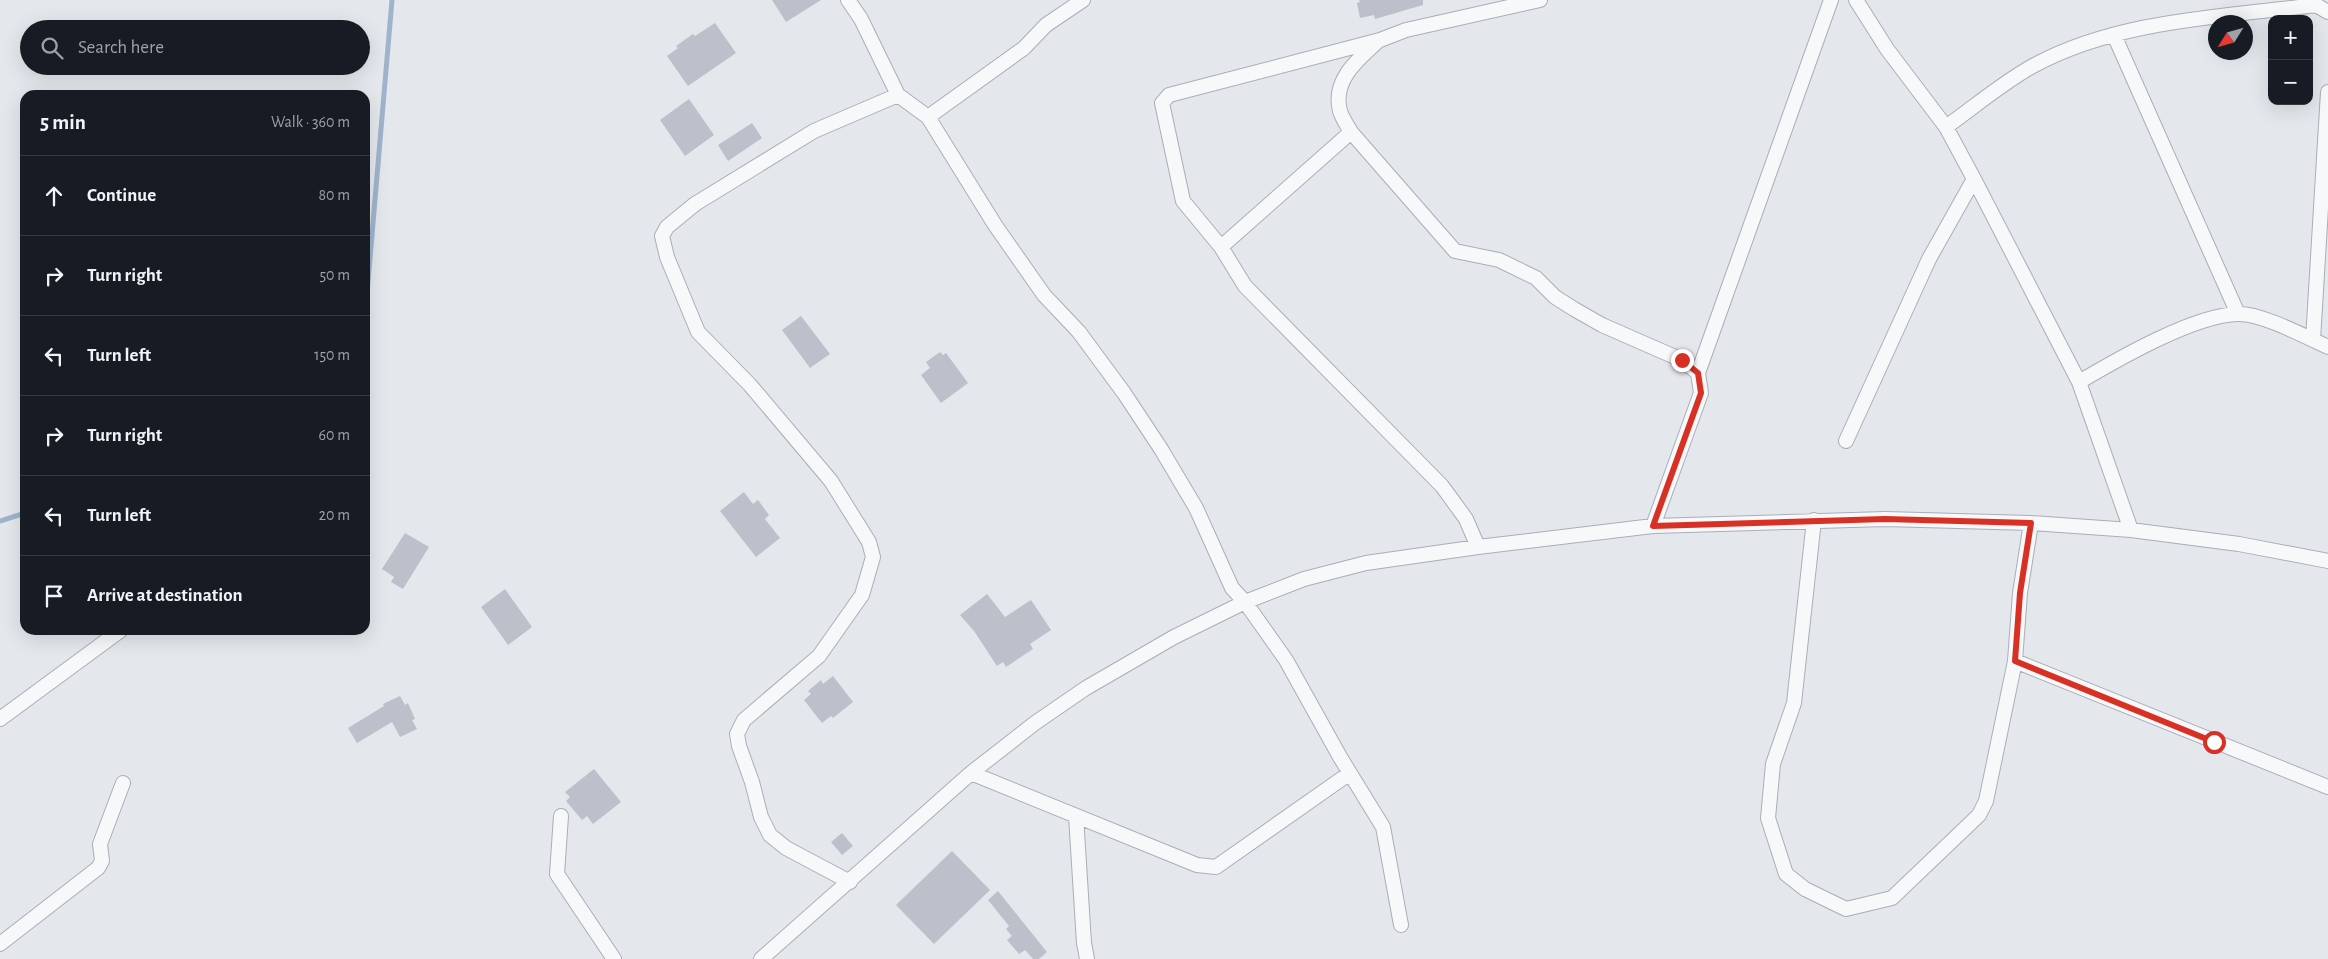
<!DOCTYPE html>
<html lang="en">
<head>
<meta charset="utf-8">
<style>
	body { margin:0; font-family:"Alegreya Sans",sans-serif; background:#20242c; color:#f1f3f6 }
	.controls { position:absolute; right:15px; top:15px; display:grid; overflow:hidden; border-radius:10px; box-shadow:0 5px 20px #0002 }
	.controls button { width:45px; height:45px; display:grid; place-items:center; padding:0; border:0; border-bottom:1px solid #363941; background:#171b24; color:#f1f3f6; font:25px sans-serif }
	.compass { position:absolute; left:2208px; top:15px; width:45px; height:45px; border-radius:50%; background:#171b24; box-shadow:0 5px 20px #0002; rotate:233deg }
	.stop { position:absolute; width:15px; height:15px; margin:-11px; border:4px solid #d93025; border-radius:50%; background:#fff }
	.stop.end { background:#d93025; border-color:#fff; box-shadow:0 1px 5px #0008 }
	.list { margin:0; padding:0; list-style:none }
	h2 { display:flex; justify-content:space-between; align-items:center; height:65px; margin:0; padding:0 20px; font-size:21px }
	h2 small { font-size:16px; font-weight:400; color:#9ea1a6 }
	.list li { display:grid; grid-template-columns:32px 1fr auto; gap:15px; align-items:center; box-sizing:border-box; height:80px; padding:0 20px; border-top:1px solid #363941 }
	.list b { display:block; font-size:19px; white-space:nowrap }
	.list em { font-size:16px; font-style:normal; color:#9ea1a6 }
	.icon { flex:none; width:28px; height:28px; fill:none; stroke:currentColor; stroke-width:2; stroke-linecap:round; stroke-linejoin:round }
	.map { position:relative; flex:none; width:2328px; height:959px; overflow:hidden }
	.search { position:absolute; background:#171b24; box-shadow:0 5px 20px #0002; left:20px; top:20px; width:350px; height:55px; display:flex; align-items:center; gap:12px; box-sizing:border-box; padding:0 18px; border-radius:28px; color:#9ea1a6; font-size:19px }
	.panel { position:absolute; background:#171b24; box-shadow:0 5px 20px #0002; left:20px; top:90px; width:350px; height:545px; border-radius:15px }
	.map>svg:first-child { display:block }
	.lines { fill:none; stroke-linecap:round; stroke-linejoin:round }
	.stream { stroke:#9fb4cc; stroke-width:5 }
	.building { fill:#bbc0ca }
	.minor-casing { stroke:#a9aeb7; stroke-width:16 }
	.minor { stroke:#f7f8fa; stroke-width:14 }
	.route { stroke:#d93025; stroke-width:6 }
</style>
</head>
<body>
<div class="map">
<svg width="2328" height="959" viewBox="0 0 2328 959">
	<rect width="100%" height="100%" fill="#e4e7ec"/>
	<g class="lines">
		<path class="stream" d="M 365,317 L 392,0
			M 0,521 L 25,513"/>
	</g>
	<path class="building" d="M 772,0 L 821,0 L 786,22 Z
		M 1359,0 L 1423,0 L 1423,5 L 1375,19 L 1374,15 L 1360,18 L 1357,3 L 1360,2 Z
		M 715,23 L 736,53 L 688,86 L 667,56 L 678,48 L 676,46 L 693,34 L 695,36 Z
		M 689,99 L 714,135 L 685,156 L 660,120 Z
		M 752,123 L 762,138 L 728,161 L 718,145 Z
		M 801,316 L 830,354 L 810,368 L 782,330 Z
		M 940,352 L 943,355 L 946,353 L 968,383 L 941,403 L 921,375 L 930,368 L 926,362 Z
		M 744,492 L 753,504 L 758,500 L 769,515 L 765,519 L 780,538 L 756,557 L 720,511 Z
		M 405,533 L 429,547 L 403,589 L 391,582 L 394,577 L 382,569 Z
		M 505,589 L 532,627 L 508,645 L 481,607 Z
		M 987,594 L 1005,617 L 1031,600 L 1051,630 L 1030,644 L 1033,649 L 1006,667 L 1003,662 L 997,666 L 974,631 L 960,615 Z
		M 833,676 L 853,702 L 833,718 L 831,716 L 822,723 L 804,700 L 811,694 L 808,691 L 821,680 L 823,684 Z
		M 400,696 L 405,705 L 408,703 L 415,719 L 412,720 L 417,729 L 400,737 L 392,722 L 357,743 L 348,728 L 384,706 L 383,704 Z
		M 594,769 L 621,802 L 593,824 L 587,816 L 582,820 L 566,801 L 570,797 L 565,792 Z
		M 842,833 L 853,846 L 842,855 L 831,842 Z
		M 952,851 L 990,890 L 934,944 L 896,905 Z
		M 998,891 L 1047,952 L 1039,959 L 1033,959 L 1025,950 L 1019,954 L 1007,940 L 1012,936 L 1006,929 L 1009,926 L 988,900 Z"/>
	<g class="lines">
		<defs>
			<path id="minor" d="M 848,0 L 861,19 L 898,95 L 928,117 L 995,225 L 1044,295 L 1079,332 L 1124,393 L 1161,449 L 1196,508 L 1232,588 L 1245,602 L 1286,660 L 1340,757 L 1383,827 L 1401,925
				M 1856,0 L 1887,49 L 1946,127 L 1974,179 L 2079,382 L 2131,530
				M 2114,35 L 2238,314
				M 928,117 L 1024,48 L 1046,25 L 1083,0
				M 1946,127 C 1974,107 2001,84 2031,67 C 2116,20 2221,17 2316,5 L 2328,12
				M 1351,132 C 1347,125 1342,118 1340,111 C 1332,81 1357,60 1377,42
				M 1221,247 L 1351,132 L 1455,251 L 1499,260 L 1536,278 L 1555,297 L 1574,309 L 1602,325 L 1682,360 L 1698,373
				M 2313,340 L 2328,92
				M 2079,382 C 2118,359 2194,315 2238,314 C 2261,313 2306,337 2328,347
				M 1846,441 L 1929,259 L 1974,179
				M 1814,520 L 1794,703 L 1773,764 L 1768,818 L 1786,874 L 1805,889 L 1846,909 L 1892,898 L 1979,815 L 1986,801 L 2015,661 L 2020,593 L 2031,523
				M 1653,526 L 1701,393 L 1698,373 L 1831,0
				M 1478,547 L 1466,519 L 1442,486 L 1245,286 L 1221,247 L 1183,201 L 1162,103 L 1169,95 L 1380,40 L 1406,30 L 1540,0
				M 2015,661 L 2328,787
				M 0,719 L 121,630
				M 971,773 L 1197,865 L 1216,867 L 1350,773
				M 561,816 L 557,874 L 614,959
				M 1076,816 L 1084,943 L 1087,959
				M 850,882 L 786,848 L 770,835 L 761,817 L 752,782 L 739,746 L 737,734 L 744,720 L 819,656 L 862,595 L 873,557 L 869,542 L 831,481 L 750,385 L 698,332 L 667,257 L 662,236 L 667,227 L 695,204 L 814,131 L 898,95
				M 0,944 L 98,868 L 102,861 L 100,844 L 123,783
				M 761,959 L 971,773 L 1035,723 L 1086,688 L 1174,637 L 1245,602 L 1304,579 L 1366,563 L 1478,547 L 1653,526 L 1885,519 L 2031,523 L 2131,530 L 2239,544 L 2328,561"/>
		</defs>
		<use href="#minor" class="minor-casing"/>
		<use href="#minor" class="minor"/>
	</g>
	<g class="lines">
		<path class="route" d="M 1682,360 L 1698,373 L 1701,393 L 1653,526 L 1885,519 L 2031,523 L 2020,593 L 2015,661 L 2214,742"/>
	</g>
</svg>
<div class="controls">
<button>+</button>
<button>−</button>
</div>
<svg class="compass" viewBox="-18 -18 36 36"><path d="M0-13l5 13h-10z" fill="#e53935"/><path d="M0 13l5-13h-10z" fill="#9ea1a6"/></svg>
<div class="stop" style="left:2214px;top:742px"></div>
<div class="stop end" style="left:1682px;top:360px"></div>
<div class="search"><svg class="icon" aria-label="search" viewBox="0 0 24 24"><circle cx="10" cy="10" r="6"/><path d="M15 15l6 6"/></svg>Search here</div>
<section class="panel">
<h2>5 min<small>Walk · 360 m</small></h2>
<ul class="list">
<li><svg class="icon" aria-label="ahead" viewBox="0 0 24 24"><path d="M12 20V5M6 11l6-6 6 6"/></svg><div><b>Continue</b></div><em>80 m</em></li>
<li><svg class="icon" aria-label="right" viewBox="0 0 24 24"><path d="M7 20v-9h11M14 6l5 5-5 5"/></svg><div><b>Turn right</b></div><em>50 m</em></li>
<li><svg class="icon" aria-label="left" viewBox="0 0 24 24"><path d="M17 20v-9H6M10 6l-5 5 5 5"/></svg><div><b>Turn left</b></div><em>150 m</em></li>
<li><svg class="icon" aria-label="right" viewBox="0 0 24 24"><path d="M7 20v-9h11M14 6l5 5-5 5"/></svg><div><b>Turn right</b></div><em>60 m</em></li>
<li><svg class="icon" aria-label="left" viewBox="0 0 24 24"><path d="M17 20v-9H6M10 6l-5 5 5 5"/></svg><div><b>Turn left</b></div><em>20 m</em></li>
<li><svg class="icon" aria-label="arrive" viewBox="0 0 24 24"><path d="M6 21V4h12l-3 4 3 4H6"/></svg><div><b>Arrive at destination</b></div></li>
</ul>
</section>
</div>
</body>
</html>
